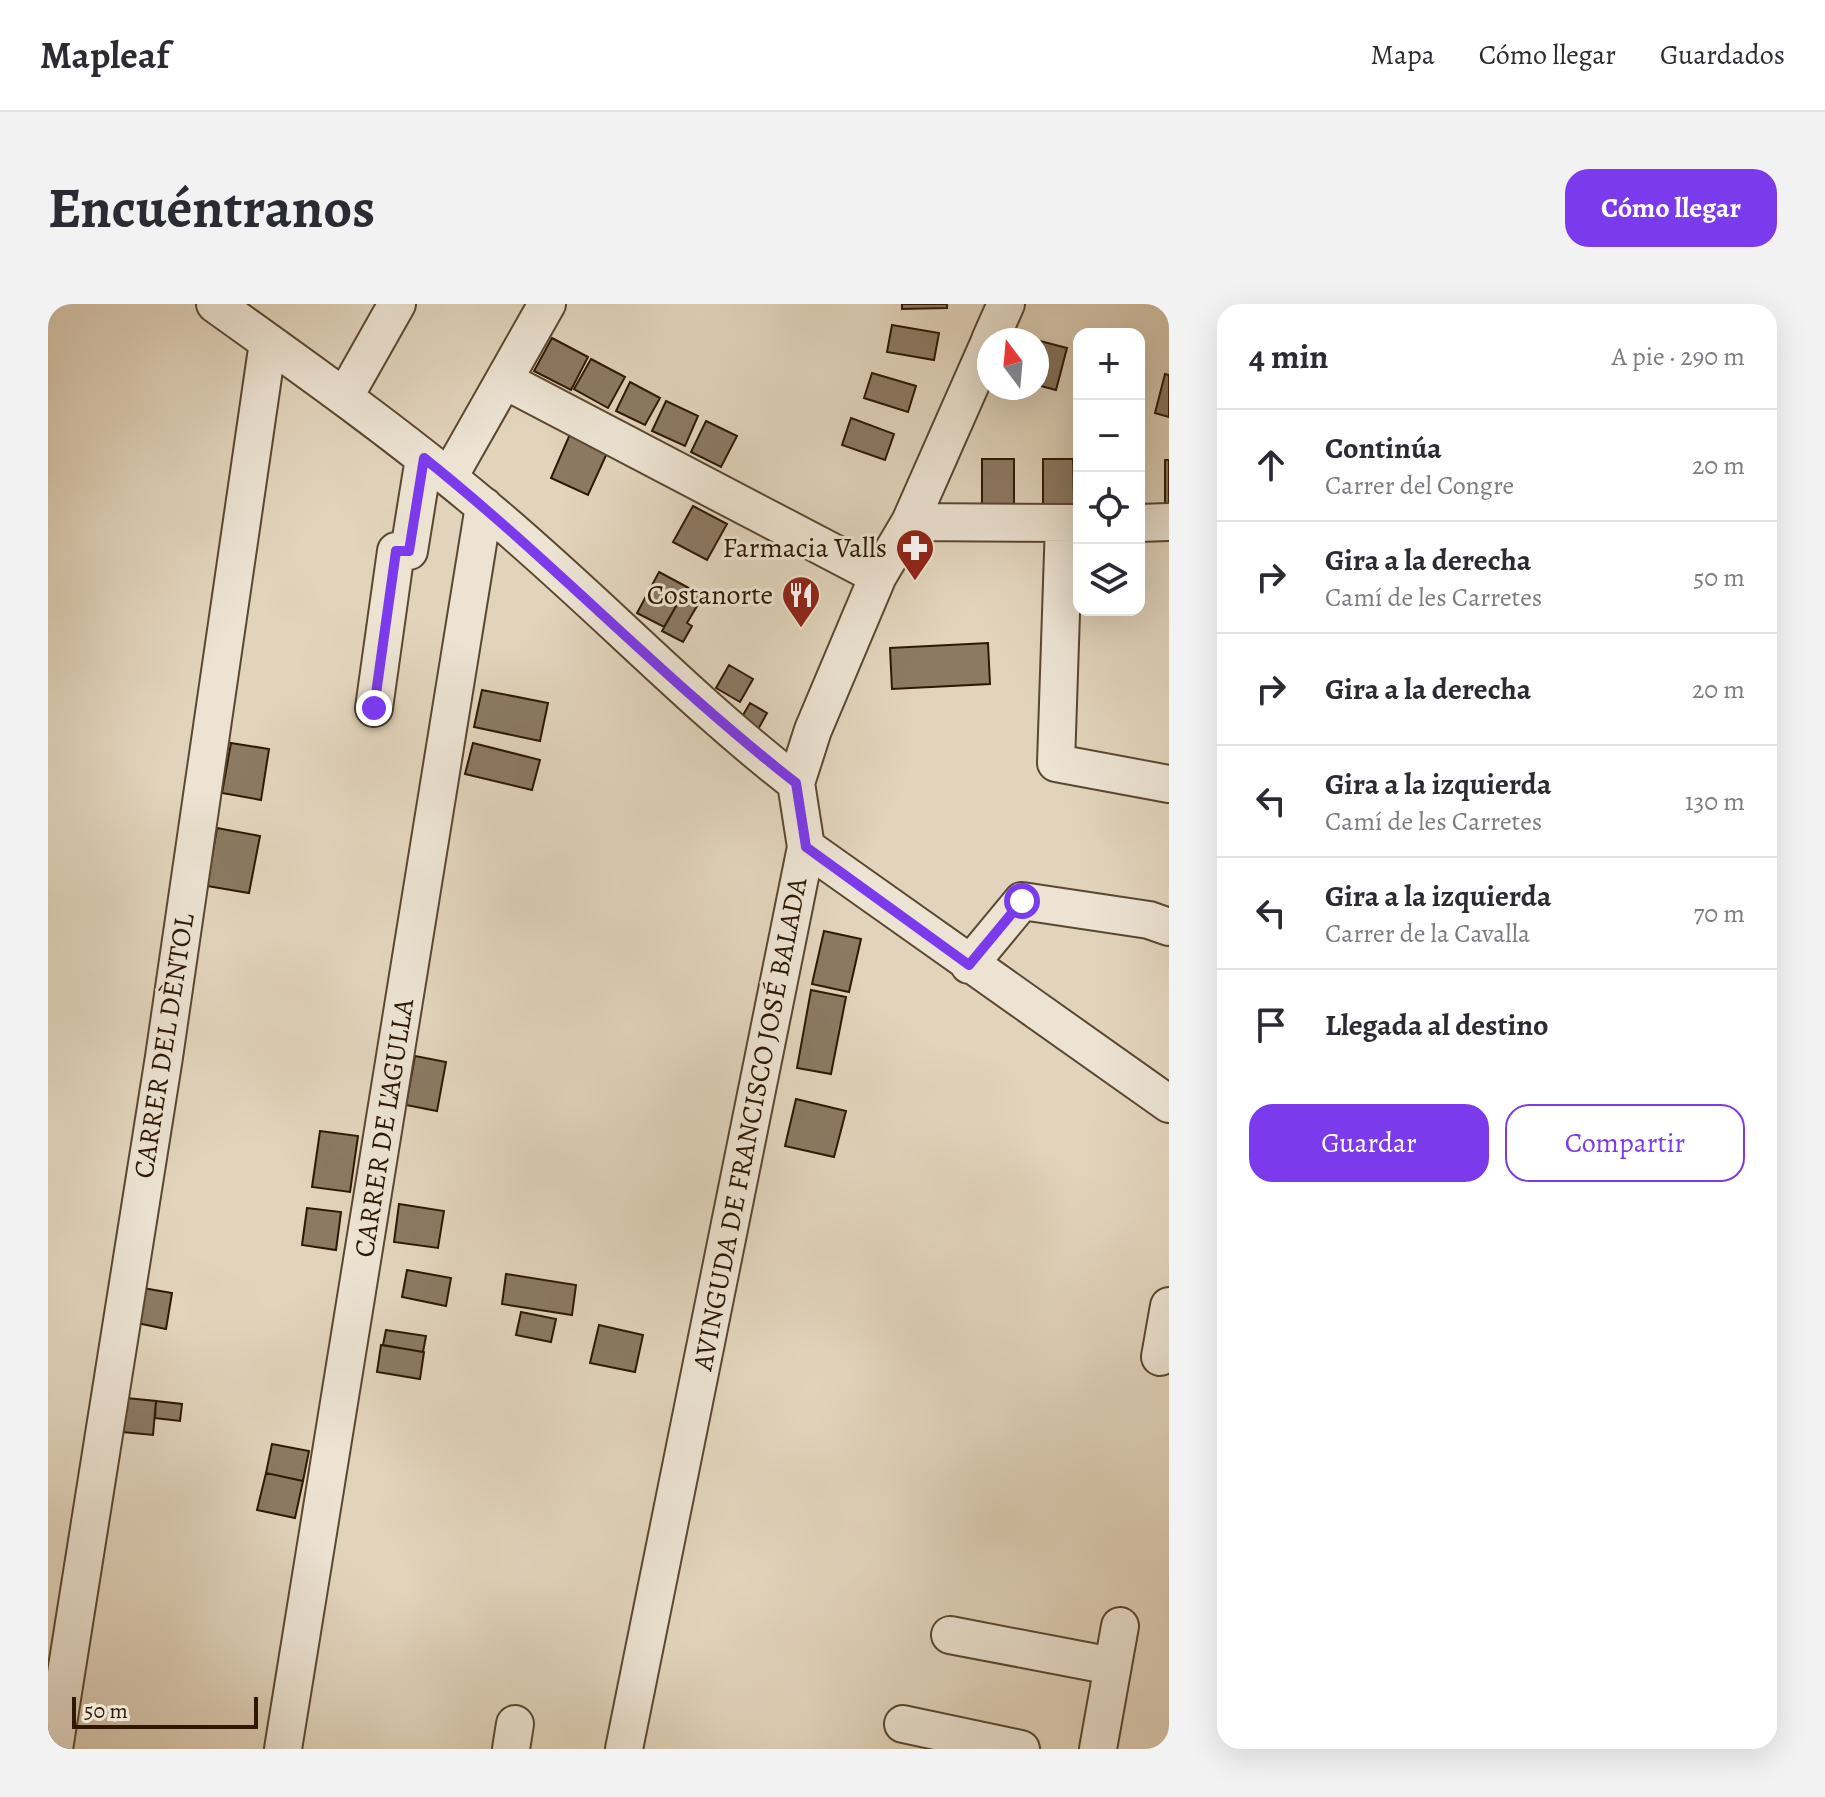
<!DOCTYPE html>
<html lang="es">
<head>
<meta charset="utf-8">
<style>
	body { margin:0; font-family:Alegreya,serif; background:#f2f2f3; color:#2b2b33 }
	.controls { position:absolute; right:24px; top:24px; display:grid; overflow:hidden; border-radius:16px; box-shadow:0 8px 32px #0002 }
	.controls button { width:72px; height:72px; display:grid; place-items:center; padding:0; border:0; border-bottom:2px solid #e1e1e2; background:#fff; color:#2b2b33; font:40px sans-serif }
	.compass { position:absolute; left:929px; top:24px; width:72px; height:72px; border-radius:50%; background:#fff; box-shadow:0 8px 32px #0002; rotate:344deg }
	.scale { position:absolute; left:24px; bottom:20px; width:186px; box-sizing:border-box; padding-left:8px; border:4px solid #2e1802; border-top:0; font-size:22px; line-height:28px; white-space:nowrap; color:#2e1802; -webkit-text-stroke:6px #ece3d3; paint-order:stroke }
	.stop { position:absolute; width:24px; height:24px; margin:-18px; border:6px solid #7c3aed; border-radius:50%; background:#fff }
	.stop.end { background:#7c3aed; border-color:#fff; box-shadow:0 2px 8px #0008 }
	.list { margin:0; padding:0; list-style:none }
	h2 { display:flex; justify-content:space-between; align-items:center; height:104px; margin:0; padding:0 32px; font-size:34px }
	h2 small { font-size:26px; font-weight:400; color:#7c7c81 }
	.list li { display:grid; grid-template-columns:52px 1fr auto; gap:24px; align-items:center; box-sizing:border-box; height:112px; padding:0 32px; border-top:2px solid #e1e1e2 }
	.list b { display:block; font-size:30px; white-space:nowrap }
	.list p { margin:0; font-size:26px; white-space:nowrap; color:#7c7c81 }
	.list em { font-size:26px; font-style:normal; color:#7c7c81 }
	.actions { display:flex; gap:16px; padding:24px 32px }
	.actions a { flex:1; padding:18px 0; border:2px solid #7c3aed; border-radius:24px; text-align:center; font-size:28px; color:#7c3aed }
	.actions .main { background:#7c3aed; color:#fff }
	.icon { flex:none; width:44px; height:44px; fill:none; stroke:currentColor; stroke-width:2; stroke-linecap:round; stroke-linejoin:round }
	.map { position:relative; flex:none; width:1121px; height:1445px; overflow:hidden; border-radius:24px }
	header { display:flex; align-items:center; gap:48px; box-sizing:border-box; height:112px; padding:0 40px; background:#fff; border-bottom:2px solid #e1e1e2 }
	header strong { font-size:38px }
	nav { display:flex; gap:44px; margin-inline-start:auto; font-size:28px }
	.intro { display:flex; align-items:center; justify-content:space-between; box-sizing:border-box; height:192px; padding:0 48px }
	h1 { margin:0; font-size:56px }
	.button { padding:20px 36px; border-radius:24px; background:#7c3aed; color:#fff; font-size:28px; font-weight:700 }
	main { display:flex; gap:48px; padding:0 48px }
	aside { flex:1; background:#fff; border-radius:24px; box-shadow:0 8px 32px #0002 }
	.map>svg:first-child { display:block }
	.building { fill:#8c7a63; stroke:#2e1802; stroke-width:2 }
	.lines { fill:none; stroke-linecap:round; stroke-linejoin:round }
	.minor-casing { stroke:#5b4730; stroke-width:40 }
	.minor { stroke:#ece3d3; stroke-width:36 }
	.route { stroke:#7c3aed; stroke-width:10 }
	.labels { text-anchor:middle; dominant-baseline:central; stroke-width:6; stroke-linejoin:round; paint-order:stroke }
	.poi-label { font-size:28px; fill:#2e1802; stroke:#ece3d3; text-anchor:end }
	.street-label { font-size:28px; fill:#2e1802; stroke:#ece3d3 }
</style>
</head>
<body>
<header>
<strong>Mapleaf</strong>
<nav><a>Mapa</a><a>Cómo llegar</a><a>Guardados</a></nav>
</header>
<div class="intro"><h1>Encuéntranos</h1><a class="button">Cómo llegar</a></div>
<main>
<div class="map">
<svg width="1121" height="1445" viewBox="0 0 1121 1445">
	<rect width="100%" height="100%" fill="#e2d4bc"/>
	<filter id="stains"><feTurbulence type="fractalNoise" baseFrequency=".0025" numOctaves="4"/><feColorMatrix values="0 0 0 0 .2 0 0 0 0 .09 0 0 0 0 .02 0 0 0 .5 -.17"/></filter>
	<radialGradient id="worn" r=".72"><stop offset=".6" stop-color="#630" stop-opacity="0"/><stop offset="1" stop-color="#630" stop-opacity=".3"/></radialGradient>
	<path class="building" d="M 854,0 L 899,0 L 899,4 L 854,5 Z
		M 844,21 L 891,29 L 886,56 L 839,48 Z
		M 504,34 L 540,53 L 523,86 L 486,67 Z
		M 992,37 L 1019,44 L 1008,86 L 989,81 L 989,50 Z
		M 543,55 L 577,73 L 560,104 L 526,85 Z
		M 824,69 L 868,82 L 860,108 L 816,94 Z
		M 1117,70 L 1121,71 L 1121,113 L 1107,109 Z
		M 582,78 L 612,94 L 597,121 L 568,107 Z
		M 618,97 L 650,112 L 637,142 L 604,127 Z
		M 803,114 L 846,130 L 837,156 L 794,141 Z
		M 658,117 L 689,132 L 673,163 L 643,148 Z
		M 522,130 L 560,147 L 540,191 L 503,174 Z
		M 934,155 L 966,155 L 966,201 L 934,201 Z
		M 995,155 L 1025,155 L 1026,201 L 995,201 Z
		M 1117,156 L 1121,156 L 1121,209 L 1117,209 Z
		M 645,202 L 679,220 L 659,256 L 625,238 Z
		M 611,268 L 639,283 L 616,323 L 589,309 Z
		M 639,283 L 655,292 L 639,319 L 644,322 L 635,338 L 614,327 Z
		M 940,339 L 942,380 L 844,385 L 842,344 Z
		M 681,361 L 705,375 L 692,398 L 668,384 Z
		M 434,386 L 500,399 L 492,437 L 426,423 Z
		M 702,399 L 719,409 L 708,429 L 691,418 Z
		M 183,439 L 221,445 L 213,496 L 174,489 Z
		M 425,439 L 492,456 L 484,486 L 417,470 Z
		M 169,524 L 212,532 L 201,589 L 159,582 Z
		M 776,627 L 813,635 L 801,688 L 764,680 Z
		M 763,686 L 798,693 L 783,770 L 749,764 Z
		M 367,752 L 398,758 L 389,807 L 358,801 Z
		M 748,795 L 798,807 L 786,853 L 737,842 Z
		M 272,827 L 310,832 L 302,888 L 264,883 Z
		M 351,900 L 396,907 L 390,944 L 346,938 Z
		M 259,904 L 293,908 L 288,946 L 254,941 Z
		M 359,966 L 403,974 L 398,1002 L 354,993 Z
		M 458,970 L 528,981 L 524,1011 L 454,1000 Z
		M 95,984 L 124,989 L 118,1025 L 89,1019 Z
		M 473,1008 L 508,1015 L 503,1038 L 468,1031 Z
		M 551,1021 L 595,1031 L 587,1068 L 542,1059 Z
		M 338,1026 L 378,1032 L 375,1048 L 335,1041 Z
		M 333,1041 L 376,1048 L 372,1075 L 329,1068 Z
		M 68,1093 L 108,1097 L 105,1131 L 64,1127 Z
		M 108,1097 L 134,1100 L 132,1117 L 107,1114 Z
		M 224,1140 L 261,1147 L 255,1177 L 218,1169 Z
		M 218,1169 L 255,1177 L 247,1214 L 209,1206 Z"/>
	<g class="lines">
		<defs>
			<path id="minor" d="M 167,0 C 258,65 348,129 434,201 C 542,290 637,393 748,479
				M 942,36 L 958,0
				M 456,76 L 830,272
				M 297,92 L 349,0
				M 401,173 L 499,0
				M 862,218 L 1031,219
				M 1016,219 L 1008,459 L 1121,480
				M 1091,219 L 1121,218
				M 326,404 L 348,247 L 361,247 L 376,154
				M 758,543 L 1121,800
				M 921,661 L 974,597 L 1101,616 L 1121,623
				M 1112,1053 L 1121,1002
				M 902,1331 L 1064,1362
				M 855,1420 L 973,1445
				M 6,1445 L 116,753 L 220,38
				M 235,1445 L 436,202
				M 463,1445 L 467,1420
				M 576,1445 L 758,543 L 748,479 L 765,426 L 830,272 L 862,218 L 941,39
				M 1050,1445 L 1072,1322"/>
		</defs>
		<use href="#minor" class="minor-casing"/>
		<use href="#minor" class="minor"/>
	</g>
	<g class="lines">
		<path class="route" d="M 326,404 L 348,247 L 361,247 L 376,154 C 505,257 618,378 748,479 L 758,543 L 921,661 L 974,597"/>
	</g>
	<defs>
		<symbol id="pharmacy-pin" viewBox="-11 -11 22 30"><path d="M0 17L-7.5 6A9.5 9.5 0 1 1 7.5 6Z" fill="#8f2418" stroke="#ece3d3"/><path d="M-2-6h4v4h4v4h-4v4h-4v-4h-4v-4h4Z" fill="#fff"/></symbol>
		<symbol id="restaurant-pin" viewBox="-11 -11 22 30"><path d="M0 17L-7.5 6A9.5 9.5 0 1 1 7.5 6Z" fill="#8f2418" stroke="#ece3d3"/><path d="M-5-6h1v4h1v-4h1v4h1v-4h1v5L-1.5 .5V6h-2V.5L-5-1ZM5-6V6H3V1.5H1.5Q1.5-4 5-6Z" fill="#fff"/></symbol>
	</defs>
	<g fill-rule="evenodd">
		<use href="#pharmacy-pin" x="845" y="222" width="44" height="60"/>
		<use href="#restaurant-pin" x="731" y="269" width="44" height="60"/>
	</g>
	<g class="labels">
		<g class="poi-label">
			<text x="839" y="244">Farmacia Valls</text>
			<text x="725" y="291">Costanorte</text>
		</g>
		<g class="street-label">
			<text transform="translate(116 742) rotate(-81)">CARRER DEL DÈNTOL</text>
			<text transform="translate(702 820) rotate(-79)">AVINGUDA DE FRANCISCO JOSÉ BALADA</text>
			<text transform="translate(336 824) rotate(-81)">CARRER DE L'AGULLA</text>
		</g>
	</g>
	<rect width="100%" height="100%" filter="url(#stains)"/>
	<rect width="100%" height="100%" fill="url(#worn)"/>
</svg>
<div class="controls">
<button>+</button>
<button>−</button>
<button><svg class="icon" aria-label="locate" viewBox="0 0 24 24"><circle cx="12" cy="12" r="6"/><path d="M12 2v4M12 18v4M2 12h4M18 12h4"/></svg></button>
<button><svg class="icon" aria-label="layers" viewBox="0 0 24 24"><path d="M12 4l9 5-9 5-9-5zM3 14l9 5 9-5"/></svg></button>
</div>
<svg class="compass" viewBox="-18 -18 36 36"><path d="M0-13l5 13h-10z" fill="#e53935"/><path d="M0 13l5-13h-10z" fill="#7c7c81"/></svg>
<div class="scale">50 m</div>
<div class="stop" style="left:974px;top:597px"></div>
<div class="stop end" style="left:326px;top:404px"></div>
</div>
<aside>
<h2>4 min<small>A pie · 290 m</small></h2>
<ul class="list">
<li><svg class="icon" aria-label="ahead" viewBox="0 0 24 24"><path d="M12 20V5M6 11l6-6 6 6"/></svg><div><b>Continúa</b><p>Carrer del Congre</p></div><em>20 m</em></li>
<li><svg class="icon" aria-label="right" viewBox="0 0 24 24"><path d="M7 20v-9h11M14 6l5 5-5 5"/></svg><div><b>Gira a la derecha</b><p>Camí de les Carretes</p></div><em>50 m</em></li>
<li><svg class="icon" aria-label="right" viewBox="0 0 24 24"><path d="M7 20v-9h11M14 6l5 5-5 5"/></svg><div><b>Gira a la derecha</b></div><em>20 m</em></li>
<li><svg class="icon" aria-label="left" viewBox="0 0 24 24"><path d="M17 20v-9H6M10 6l-5 5 5 5"/></svg><div><b>Gira a la izquierda</b><p>Camí de les Carretes</p></div><em>130 m</em></li>
<li><svg class="icon" aria-label="left" viewBox="0 0 24 24"><path d="M17 20v-9H6M10 6l-5 5 5 5"/></svg><div><b>Gira a la izquierda</b><p>Carrer de la Cavalla</p></div><em>70 m</em></li>
<li><svg class="icon" aria-label="arrive" viewBox="0 0 24 24"><path d="M6 21V4h12l-3 4 3 4H6"/></svg><div><b>Llegada al destino</b></div></li>
</ul>
<div class="actions"><a class="main">Guardar</a><a>Compartir</a></div>
</aside>
</main>
</body>
</html>
